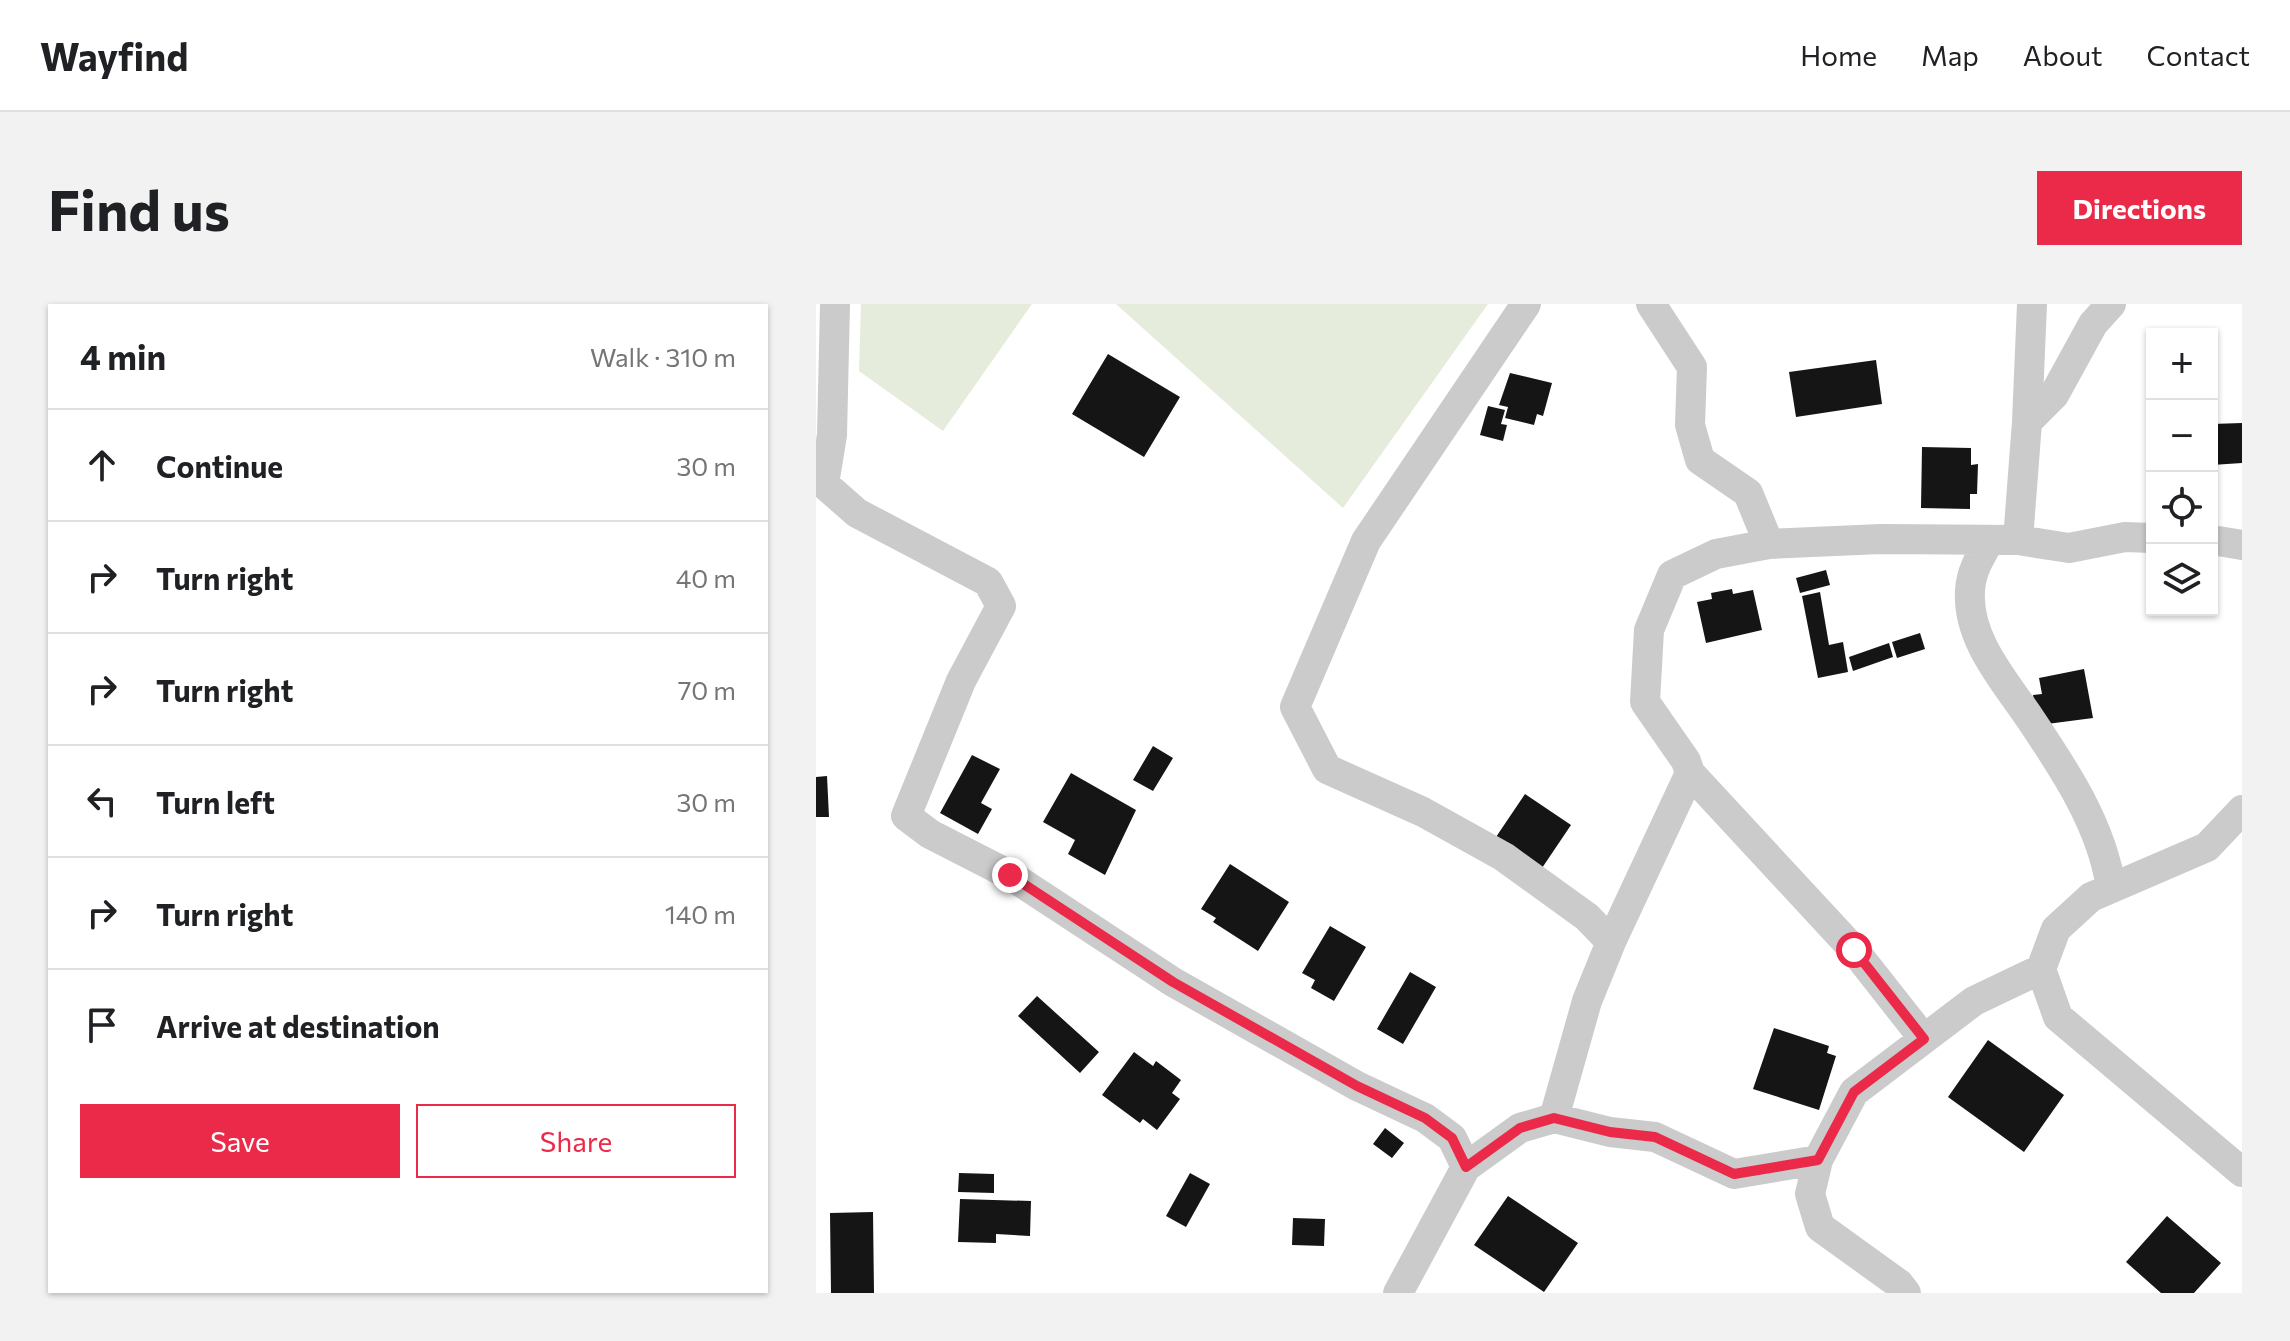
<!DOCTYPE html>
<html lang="en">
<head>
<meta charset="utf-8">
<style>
	body { margin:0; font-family:Commissioner,sans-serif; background:#f2f2f2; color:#202124 }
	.controls { position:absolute; right:24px; top:24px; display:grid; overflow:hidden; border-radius:0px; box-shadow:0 2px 6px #0004 }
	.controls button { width:72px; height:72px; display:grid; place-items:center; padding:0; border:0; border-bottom:2px solid #e0e0e0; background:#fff; color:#202124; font:40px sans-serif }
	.stop { position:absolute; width:24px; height:24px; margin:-18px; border:6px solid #eb2a4a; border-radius:50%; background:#fff }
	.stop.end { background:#eb2a4a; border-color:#fff; box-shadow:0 2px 8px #0008 }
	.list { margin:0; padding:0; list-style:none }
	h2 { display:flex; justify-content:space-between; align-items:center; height:104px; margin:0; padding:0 32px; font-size:34px }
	h2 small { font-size:26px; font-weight:400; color:#757577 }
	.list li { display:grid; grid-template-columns:52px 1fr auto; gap:24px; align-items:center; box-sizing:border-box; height:112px; padding:0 32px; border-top:2px solid #e0e0e0 }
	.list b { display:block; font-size:30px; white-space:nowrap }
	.list em { font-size:26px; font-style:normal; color:#757577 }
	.actions { display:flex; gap:16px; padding:24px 32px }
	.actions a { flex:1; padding:18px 0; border:2px solid #eb2a4a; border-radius:0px; text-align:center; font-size:28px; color:#eb2a4a }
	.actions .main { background:#eb2a4a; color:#fff }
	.icon { flex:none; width:44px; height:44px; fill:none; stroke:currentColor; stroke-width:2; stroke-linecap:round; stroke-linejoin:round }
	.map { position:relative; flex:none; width:1426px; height:989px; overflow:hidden; border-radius:0px }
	header { display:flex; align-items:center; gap:48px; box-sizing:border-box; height:112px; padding:0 40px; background:#fff; border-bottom:2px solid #e0e0e0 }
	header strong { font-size:38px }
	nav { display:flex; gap:44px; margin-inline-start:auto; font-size:28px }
	.intro { display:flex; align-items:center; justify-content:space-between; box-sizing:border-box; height:192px; padding:0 48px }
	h1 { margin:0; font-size:56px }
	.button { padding:20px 36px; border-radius:0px; background:#eb2a4a; color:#fff; font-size:28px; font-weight:700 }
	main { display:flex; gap:48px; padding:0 48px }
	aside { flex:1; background:#fff; border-radius:0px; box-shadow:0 2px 6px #0004 }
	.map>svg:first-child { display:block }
	.green { fill:#e6ecdb }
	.building { fill:#151515 }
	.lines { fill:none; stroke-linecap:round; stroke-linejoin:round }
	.minor { stroke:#cbcbcb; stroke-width:30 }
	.route { stroke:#eb2a4a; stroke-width:10 }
</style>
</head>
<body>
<header>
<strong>Wayfind</strong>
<nav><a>Home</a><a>Map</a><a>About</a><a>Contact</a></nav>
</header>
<div class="intro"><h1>Find us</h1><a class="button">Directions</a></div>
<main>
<aside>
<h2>4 min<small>Walk · 310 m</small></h2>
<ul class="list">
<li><svg class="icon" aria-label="ahead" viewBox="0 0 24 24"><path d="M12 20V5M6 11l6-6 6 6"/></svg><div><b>Continue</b></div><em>30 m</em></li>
<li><svg class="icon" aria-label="right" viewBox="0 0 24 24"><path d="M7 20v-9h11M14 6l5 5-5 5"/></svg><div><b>Turn right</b></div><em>40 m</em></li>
<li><svg class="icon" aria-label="right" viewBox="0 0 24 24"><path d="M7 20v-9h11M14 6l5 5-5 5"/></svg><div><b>Turn right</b></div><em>70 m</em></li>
<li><svg class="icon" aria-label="left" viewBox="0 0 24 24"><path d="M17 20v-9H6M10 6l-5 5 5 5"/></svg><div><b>Turn left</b></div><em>30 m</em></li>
<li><svg class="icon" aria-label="right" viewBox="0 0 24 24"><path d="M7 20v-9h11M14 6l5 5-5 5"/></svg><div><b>Turn right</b></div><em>140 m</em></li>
<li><svg class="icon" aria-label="arrive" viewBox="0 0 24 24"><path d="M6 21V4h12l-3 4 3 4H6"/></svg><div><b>Arrive at destination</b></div></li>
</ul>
<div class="actions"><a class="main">Save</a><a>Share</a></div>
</aside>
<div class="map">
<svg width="1426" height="989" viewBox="0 0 1426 989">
	<rect width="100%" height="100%" fill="#fff"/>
	<path class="green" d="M 45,0 L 216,0 L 127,127 L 43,67 Z
		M 300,0 L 672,0 L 527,204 Z"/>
	<path class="building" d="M 292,50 L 364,93 L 328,153 L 256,110 Z
		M 1060,56 L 1066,100 L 980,113 L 973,68 Z
		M 694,69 L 736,79 L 727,112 L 721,110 L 718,121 L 689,114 L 692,103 L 683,101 Z
		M 672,102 L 689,106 L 685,120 L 691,121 L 687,137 L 664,131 Z
		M 1426,119 L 1426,159 L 1396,161 L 1396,120 Z
		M 1106,143 L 1155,144 L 1155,161 L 1162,160 L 1161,190 L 1154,190 L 1154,205 L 1105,204 Z
		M 1010,266 L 1014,281 L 984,289 L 980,274 Z
		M 916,285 L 917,290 L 937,286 L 946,326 L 890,339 L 881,298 L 896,295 L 895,289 Z
		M 1004,288 L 1013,341 L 1027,338 L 1032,368 L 1002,374 L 986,292 Z
		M 1104,329 L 1109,345 L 1081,354 L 1076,338 Z
		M 1073,339 L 1077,353 L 1037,367 L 1033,353 Z
		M 1268,365 L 1277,414 L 1231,420 L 1221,416 L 1217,391 L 1226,390 L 1223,374 Z
		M 337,442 L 357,454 L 337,487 L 317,476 Z
		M 156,451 L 184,465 L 165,499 L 176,505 L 162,530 L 124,509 Z
		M 255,469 L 320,506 L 289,571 L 252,550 L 259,536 L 227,518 Z
		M 11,472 L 13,513 L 0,513 L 0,473 Z
		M 709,490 L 755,521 L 726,564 L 680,533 Z
		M 414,560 L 473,598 L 442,647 L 397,618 L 400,614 L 385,605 Z
		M 514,622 L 550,643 L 518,697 L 495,684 L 499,676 L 486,669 Z
		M 594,668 L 620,683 L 587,740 L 561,725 Z
		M 221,692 L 283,748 L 264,769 L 202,712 Z
		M 958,724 L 1013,742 L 1011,749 L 1020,752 L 1003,806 L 937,785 Z
		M 1172,736 L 1248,791 L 1208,848 L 1132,793 Z
		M 318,748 L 337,762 L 340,757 L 365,776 L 356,789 L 364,795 L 341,826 L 327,815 L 324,819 L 286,791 Z
		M 569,824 L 588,839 L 576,854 L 557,840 Z
		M 143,869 L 178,870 L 178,889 L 142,888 Z
		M 374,869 L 394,880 L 370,923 L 350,912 Z
		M 692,892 L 762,939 L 728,988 L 658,941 Z
		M 144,895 L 215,897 L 214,932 L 180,930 L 180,939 L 142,938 Z
		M 57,908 L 58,989 L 15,989 L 14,909 Z
		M 1351,912 L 1405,959 L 1378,989 L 1345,989 L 1310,958 Z
		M 477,914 L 509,915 L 508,942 L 476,941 Z"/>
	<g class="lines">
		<path class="minor" d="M 19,0 L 16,131 L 8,180 L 41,209 L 172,278 L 185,302 L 145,377 L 90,512 L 114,530 L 194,571 L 357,678 L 541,782 L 609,814 L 636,834 L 650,863
			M 1211,118 L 1216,0
			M 1174,236 C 1164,253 1155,267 1154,287 C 1151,335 1188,376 1213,413 C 1248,465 1286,521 1295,584
			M 1202,236 L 1211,118 L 1238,91 L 1277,20 L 1295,0
			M 1396,236 L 1426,241
			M 953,240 L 1065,235 L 1202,236 L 1253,244 L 1309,233 L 1336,234
			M 874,469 L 1038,646 L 1108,735
			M 1426,506 L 1391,543 L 1275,593 L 1240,625 L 1225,665 L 1242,713 L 1426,868
			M 795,638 L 874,469 L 870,457 L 829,398 L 833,326 L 856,271 L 900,250 L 953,240 L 932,189 L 884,156 L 874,121 L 876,63 L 835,0
			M 738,814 L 794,828 L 839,833 L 918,870 L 1002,856
			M 582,989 L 650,863 L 704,824 L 738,814 L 771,697 L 795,638 L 771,613 L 688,553 L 607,508 L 511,465 L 479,403 L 550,237 L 710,0
			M 1090,989 L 1083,980 L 1004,923 L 994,890 L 1002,856 L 1038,788 L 1158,697 L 1225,665"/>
	</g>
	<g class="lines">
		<path class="route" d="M 194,571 L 357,678 L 541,782 L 609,814 L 636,834 L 650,863 L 704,824 L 738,814 L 794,828 L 839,833 L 918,870 L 1002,856 L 1038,788 L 1108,735 L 1038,646"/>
	</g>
</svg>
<div class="controls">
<button>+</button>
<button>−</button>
<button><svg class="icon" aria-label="locate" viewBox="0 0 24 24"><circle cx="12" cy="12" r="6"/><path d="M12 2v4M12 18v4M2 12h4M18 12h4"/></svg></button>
<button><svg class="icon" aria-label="layers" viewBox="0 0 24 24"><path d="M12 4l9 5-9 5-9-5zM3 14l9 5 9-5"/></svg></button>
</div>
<div class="stop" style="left:1038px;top:646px"></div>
<div class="stop end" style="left:194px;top:571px"></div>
</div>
</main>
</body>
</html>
